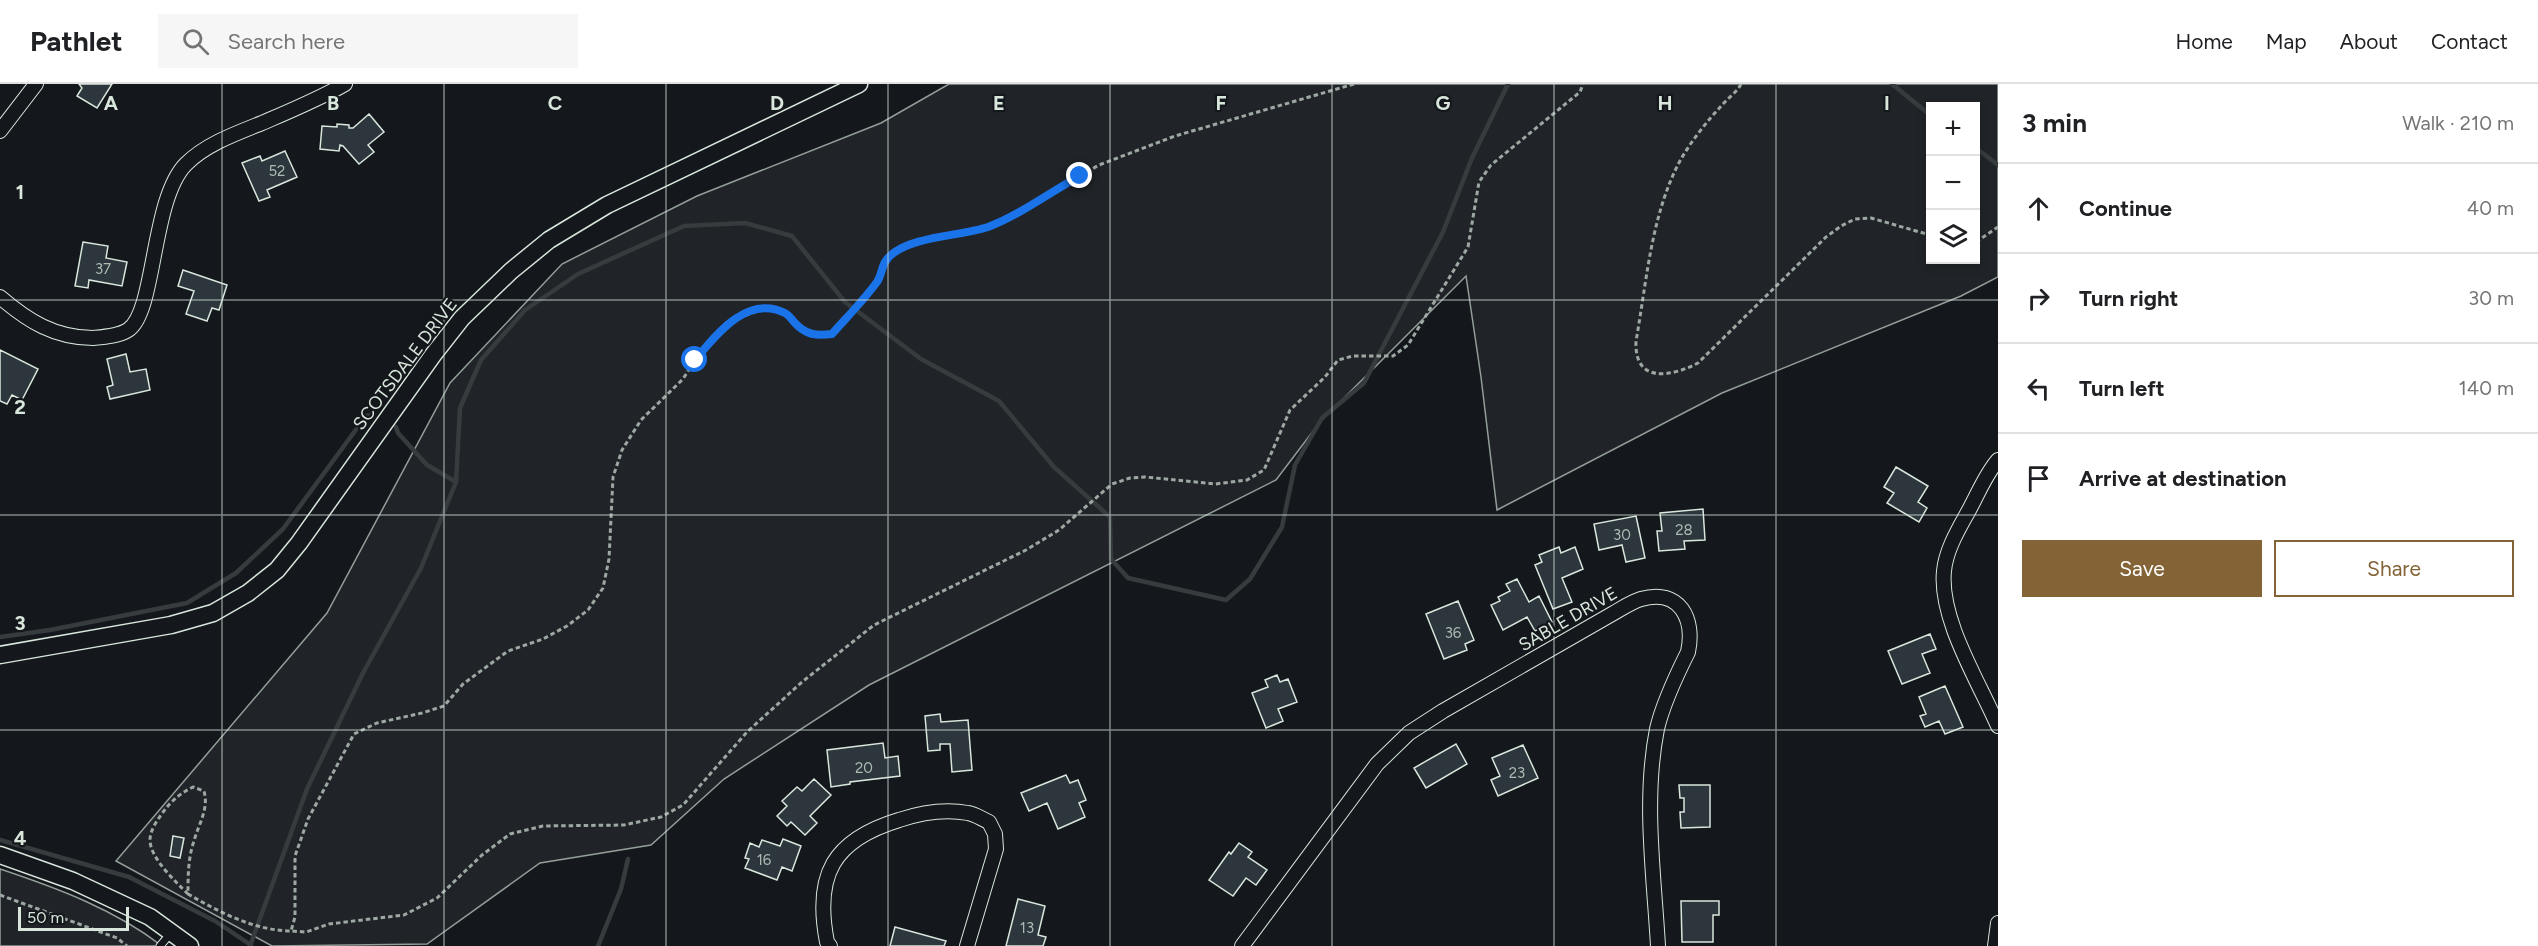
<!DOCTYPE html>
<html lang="en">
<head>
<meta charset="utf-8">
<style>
	body { margin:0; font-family:Figtree,sans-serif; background:#f6f6f6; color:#202124 }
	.controls { position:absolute; right:18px; top:18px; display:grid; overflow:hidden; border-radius:0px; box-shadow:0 3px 9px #0003 }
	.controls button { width:54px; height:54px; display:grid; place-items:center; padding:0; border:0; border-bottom:2px solid #e0e0e0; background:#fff; color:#202124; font:30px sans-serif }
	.scale { position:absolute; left:18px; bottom:15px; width:111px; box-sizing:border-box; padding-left:6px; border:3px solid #d8e6dc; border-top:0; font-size:16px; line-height:21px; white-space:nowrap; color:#d8e6dc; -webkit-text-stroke:4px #14181c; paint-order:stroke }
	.stop { position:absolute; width:18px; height:18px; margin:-14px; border:4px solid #1a73e8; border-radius:50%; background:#fff }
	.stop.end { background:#1a73e8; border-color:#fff; box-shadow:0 2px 6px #0008 }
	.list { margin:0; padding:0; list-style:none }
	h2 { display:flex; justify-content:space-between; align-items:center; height:78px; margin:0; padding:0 24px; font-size:26px }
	h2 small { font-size:20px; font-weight:400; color:#757577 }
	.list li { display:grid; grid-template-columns:39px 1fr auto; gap:18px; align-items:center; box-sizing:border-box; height:90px; padding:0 24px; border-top:2px solid #e0e0e0 }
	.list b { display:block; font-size:22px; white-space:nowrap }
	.list em { font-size:20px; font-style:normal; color:#757577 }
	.actions { display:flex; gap:12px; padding:18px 24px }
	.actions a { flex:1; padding:14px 0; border:2px solid #846436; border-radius:0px; text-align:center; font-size:21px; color:#846436 }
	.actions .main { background:#846436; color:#fff }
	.icon { flex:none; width:33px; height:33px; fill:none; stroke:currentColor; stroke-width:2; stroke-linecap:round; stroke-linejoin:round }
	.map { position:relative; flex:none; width:1998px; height:862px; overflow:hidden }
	header { display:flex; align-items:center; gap:36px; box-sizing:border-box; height:84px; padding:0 30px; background:#fff; border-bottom:2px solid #e0e0e0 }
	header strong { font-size:28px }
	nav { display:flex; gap:33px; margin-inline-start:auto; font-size:21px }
	.search { width:420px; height:54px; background:#f6f6f6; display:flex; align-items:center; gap:15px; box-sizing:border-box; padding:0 21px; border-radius:0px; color:#757577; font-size:22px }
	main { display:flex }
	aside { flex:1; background:#fff }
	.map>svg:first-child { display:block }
	.green { fill:#202428; stroke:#939e99; stroke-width:1.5; fill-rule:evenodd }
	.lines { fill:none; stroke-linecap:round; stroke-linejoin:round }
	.stream { stroke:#363b3e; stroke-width:4.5 }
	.building { fill:#2c363c; stroke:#d8e6dc; stroke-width:1.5 }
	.service-casing { stroke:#d8e6dc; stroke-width:9 }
	.minor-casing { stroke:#d8e6dc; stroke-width:16 }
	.tertiary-casing { stroke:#d8e6dc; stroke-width:19 }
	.path { stroke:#9da8a2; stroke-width:3; stroke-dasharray:4.5 3; stroke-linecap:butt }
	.service { stroke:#14181c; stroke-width:7 }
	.minor { stroke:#14181c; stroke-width:14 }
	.tertiary { stroke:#14181c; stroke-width:16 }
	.route { stroke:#1a73e8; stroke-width:8 }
	.grid { fill:none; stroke:#d8e6dc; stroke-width:1.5; stroke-opacity:0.55 }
	.labels { text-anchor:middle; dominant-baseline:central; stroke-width:4.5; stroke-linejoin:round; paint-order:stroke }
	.number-label { font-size:15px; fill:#adbab4 }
	.street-label { font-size:18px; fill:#d8e6dc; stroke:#14181c }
	.grid-label { font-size:20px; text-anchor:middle; font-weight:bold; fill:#d8e6dc; stroke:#14181c; stroke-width:4.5; stroke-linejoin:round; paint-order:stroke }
</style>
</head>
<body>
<header>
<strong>Pathlet</strong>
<div class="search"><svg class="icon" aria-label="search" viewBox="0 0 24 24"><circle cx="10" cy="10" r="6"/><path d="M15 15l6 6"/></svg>Search here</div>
<nav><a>Home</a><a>Map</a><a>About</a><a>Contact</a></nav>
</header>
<main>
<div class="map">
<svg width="1998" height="862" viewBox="0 0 1998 862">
	<rect width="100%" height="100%" fill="#14181c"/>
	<path class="green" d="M 949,0 L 1998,0 L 1998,193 L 1961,212 L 1722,309 L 1497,426 L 1481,293 L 1466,192 L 1320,338 L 1276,396 L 869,601 L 724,695 L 651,761 L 540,779 L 427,860 L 272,862 L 116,777 L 327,529 L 450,299 L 562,180 L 697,112 L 881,39 ZM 1930,22 L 1976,22 L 1976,176 L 1930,176 Z
		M 0,785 C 57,804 114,825 162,862 L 0,862 Z"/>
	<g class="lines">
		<path class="stream" d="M 1892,0 L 1930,31
			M 1976,64 L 1998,81
			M 396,343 L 398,349 L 427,381 L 456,398
			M 0,553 L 50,546 L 187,519 L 236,489 L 283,445 L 366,332 L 373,331
			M 0,756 L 129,793 L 215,837 L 251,861
			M 250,862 L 307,705 L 363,589 L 421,484 L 456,398 L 460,324 L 481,276 L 525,226 L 578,190 L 684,142 L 745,139 L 792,152 L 845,218 L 921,275 L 999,317 L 1054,383 L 1110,433 L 1111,475 L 1128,494 L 1226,516 L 1250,495 L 1282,443 L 1295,381 L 1322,334 L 1364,299 L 1443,148 L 1472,74 L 1508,0
			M 598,862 L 621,805 L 628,775"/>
	</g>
	<path class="building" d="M 79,0 L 112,0 L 97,24 L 77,12 L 82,4 Z
		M 369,30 L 384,48 L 368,61 L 374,68 L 359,80 L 343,62 L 340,61 L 339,67 L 320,65 L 322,42 L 337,43 L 337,40 L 349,41 L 349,44 L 353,44 Z
		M 285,67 L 297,93 L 267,106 L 270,113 L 259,117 L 242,79 L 260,72 L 262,77 Z
		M 83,158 L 108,162 L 106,174 L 127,178 L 122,202 L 89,196 L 88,204 L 75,202 Z
		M 183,186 L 227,201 L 219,226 L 212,224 L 207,237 L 186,230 L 194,207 L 178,202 Z
		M 0,266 L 38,285 L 22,316 L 12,311 L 7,320 L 0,317 Z
		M 126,270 L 130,288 L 146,285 L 150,306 L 110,315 L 107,303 L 113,301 L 107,275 Z
		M 1896,383 L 1928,402 L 1918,418 L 1927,424 L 1919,438 L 1887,419 L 1894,409 L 1884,403 Z
		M 1703,425 L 1705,456 L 1684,457 L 1685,465 L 1659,467 L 1657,447 L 1662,447 L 1660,429 Z
		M 1636,432 L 1645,474 L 1626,478 L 1622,461 L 1599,466 L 1594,440 Z
		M 1559,463 L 1561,469 L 1575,463 L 1583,485 L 1562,494 L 1572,518 L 1553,525 L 1535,481 L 1542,478 L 1539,471 Z
		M 1517,495 L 1529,518 L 1539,512 L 1552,538 L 1535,547 L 1527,533 L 1503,546 L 1491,521 L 1500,517 L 1498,513 L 1510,507 L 1506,500 Z
		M 1458,517 L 1474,556 L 1465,560 L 1467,566 L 1444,575 L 1426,530 Z
		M 1930,550 L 1936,565 L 1922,570 L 1930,589 L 1902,600 L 1888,567 Z
		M 1277,591 L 1280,598 L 1288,595 L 1297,618 L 1278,625 L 1283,637 L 1266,644 L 1252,609 L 1268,603 L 1265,596 Z
		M 1945,602 L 1963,643 L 1945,650 L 1939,637 L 1925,643 L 1920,632 L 1926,630 L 1919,613 Z
		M 940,630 L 941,638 L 968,636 L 972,686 L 952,688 L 950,660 L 940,660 L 940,666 L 928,667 L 925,632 Z
		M 883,659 L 885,674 L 898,672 L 900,692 L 850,698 L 850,700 L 831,703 L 827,666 Z
		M 1456,660 L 1467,680 L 1426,704 L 1414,684 Z
		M 1523,661 L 1538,694 L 1498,712 L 1491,696 L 1500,692 L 1492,674 Z
		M 1066,691 L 1070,699 L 1078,696 L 1086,716 L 1079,719 L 1085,733 L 1058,745 L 1047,719 L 1029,727 L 1021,709 Z
		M 814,695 L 831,711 L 810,732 L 817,739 L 805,751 L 791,738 L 787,742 L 777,732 L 787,722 L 782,717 L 797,703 L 802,707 Z
		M 1679,701 L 1710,701 L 1710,743 L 1681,744 L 1680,728 L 1684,728 L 1684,714 L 1680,714 Z
		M 173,752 L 184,754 L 180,774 L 170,772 Z
		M 783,755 L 801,762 L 792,787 L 782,783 L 777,796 L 745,784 L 749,775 L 745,774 L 750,759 L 759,763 L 762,756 L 780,762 Z
		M 1239,759 L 1252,768 L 1248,773 L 1267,786 L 1256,801 L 1246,794 L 1233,812 L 1209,796 L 1229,768 L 1231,770 Z
		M 1018,815 L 1045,822 L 1038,851 L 1046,853 L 1043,862 L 1006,862 Z
		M 1681,817 L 1719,817 L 1719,831 L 1713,831 L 1713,858 L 1682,858 Z
		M 895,843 L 946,857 L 944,862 L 890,862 Z"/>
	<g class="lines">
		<defs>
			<path id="service" d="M 160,862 L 171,849"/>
			<path id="minor" d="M 0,47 L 36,0
				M 0,213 C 28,237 55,254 93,254 C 104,253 119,252 128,246 C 156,228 151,115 186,80 C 206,60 237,49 262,39 C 290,27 319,15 345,0
				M 1998,376 C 1985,391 1978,410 1968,428 C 1958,446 1946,466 1944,487 C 1939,535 1979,598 1998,642
				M 830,862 L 827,858 C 814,791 833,756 899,736 C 920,729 946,725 968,729 C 975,730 982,735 989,738 L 995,750 L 996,765 L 967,862
				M 1242,862 L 1377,680 L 1409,649 L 1443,627 L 1612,530 C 1621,525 1631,518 1641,515 C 1680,504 1695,535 1688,568 C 1676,592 1663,619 1657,645 C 1643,716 1654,791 1658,862
				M 1995,862 L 1998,839"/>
			<path id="tertiary" d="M 0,571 L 171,541 L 213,529 L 248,509 L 277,486 L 299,459 L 433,271 L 462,234 L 511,187 L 549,156 L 607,121 L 859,0
				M 0,771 L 73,797 L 150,833 L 190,862"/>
		</defs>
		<use href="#service" class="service-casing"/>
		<use href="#minor" class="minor-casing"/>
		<use href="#tertiary" class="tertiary-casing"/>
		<path class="path" d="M 1354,0 L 1175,52 L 1099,81 L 1022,126 L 987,143 L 946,150 L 892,169 L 882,181 L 879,195 L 867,211 L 832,250 L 815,253 L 799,243 L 786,230 L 765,224 L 726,239 L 695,276 L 683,295 L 641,336 L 622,366 L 613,393 L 609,475 L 603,504 L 588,526 L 567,542 L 543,555 L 508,567 L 463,600 L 444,622 L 422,629 L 377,639 L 354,650 L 308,735 L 295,772 L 295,833 L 291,847 L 306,848 L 329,840 L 404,831 L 437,814 L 482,771 L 510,750 L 543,742 L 624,741 L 661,733 L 683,721 L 747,648 L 802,598 L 874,541 L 1026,466 L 1059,446 L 1112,400 L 1130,394 L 1145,393 L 1215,400 L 1247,396 L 1264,386 L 1290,326 L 1325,293 L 1338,276 L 1353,272 L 1393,272 L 1408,261 L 1468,163 L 1479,98 L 1491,81 L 1580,8 L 1583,0
			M 1741,0 C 1737,8 1729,13 1723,20 C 1708,36 1692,56 1681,75 C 1651,130 1647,196 1636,257 C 1634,300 1671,293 1698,279 L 1826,153 L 1841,142 L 1855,135 L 1871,134 L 1930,151
			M 1976,158 L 1998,143
			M 188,810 C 176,798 150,774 150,756 C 150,747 156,738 161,731 C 170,718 179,710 193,703 L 204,707 C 209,725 199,739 194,757 C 188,774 188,792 188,810 C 219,828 253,846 290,847
			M 0,811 L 117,854 L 127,862"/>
		<use href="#service" class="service"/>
		<use href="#minor" class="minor"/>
		<use href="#tertiary" class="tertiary"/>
	</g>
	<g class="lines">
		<path class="route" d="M 695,276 C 716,251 747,210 785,229 C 789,231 792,236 795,239 C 806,251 816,252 832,250 C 847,233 863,217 877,198 C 883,189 881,179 891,171 C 912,152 962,152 988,143 C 1020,131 1050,108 1080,92"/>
	</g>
	<path class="grid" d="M 222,0 L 222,862M 444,0 L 444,862M 666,0 L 666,862M 888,0 L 888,862M 1110,0 L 1110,862M 1332,0 L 1332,862M 1554,0 L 1554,862M 1776,0 L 1776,862M 0,216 L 1998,216M 0,431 L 1998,431M 0,646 L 1998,646"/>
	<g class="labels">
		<g class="number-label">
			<text x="277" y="87">52</text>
			<text x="103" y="185">37</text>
			<text x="1684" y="446">28</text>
			<text x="1622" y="451">30</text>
			<text x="1453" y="549">36</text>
			<text x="864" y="684">20</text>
			<text x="1517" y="689">23</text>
			<text x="764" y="776">16</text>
			<text x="1027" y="844">13</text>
		</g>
		<g class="street-label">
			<text transform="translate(405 280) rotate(-53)">SCOTSDALE DRIVE</text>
			<text transform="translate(1568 535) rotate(-30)">SABLE DRIVE</text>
		</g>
	</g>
	<g class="grid-label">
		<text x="111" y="26">A</text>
		<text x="333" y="26">B</text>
		<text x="555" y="26">C</text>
		<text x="777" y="26">D</text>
		<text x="999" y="26">E</text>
		<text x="1221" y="26">F</text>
		<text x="1443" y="26">G</text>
		<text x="1665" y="26">H</text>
		<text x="1887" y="26">I</text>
		<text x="20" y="115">1</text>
		<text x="20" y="330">2</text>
		<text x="20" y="546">3</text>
		<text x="20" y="761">4</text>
	</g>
</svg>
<div class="controls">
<button>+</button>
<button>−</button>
<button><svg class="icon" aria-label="layers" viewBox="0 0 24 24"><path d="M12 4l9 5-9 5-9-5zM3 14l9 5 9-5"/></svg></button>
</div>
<div class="scale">50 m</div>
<div class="stop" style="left:695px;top:276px"></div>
<div class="stop end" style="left:1080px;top:92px"></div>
</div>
<aside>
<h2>3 min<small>Walk · 210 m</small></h2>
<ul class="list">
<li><svg class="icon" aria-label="ahead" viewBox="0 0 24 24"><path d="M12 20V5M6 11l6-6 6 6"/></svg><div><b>Continue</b></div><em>40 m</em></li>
<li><svg class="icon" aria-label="right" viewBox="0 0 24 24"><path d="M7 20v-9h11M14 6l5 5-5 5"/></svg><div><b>Turn right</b></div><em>30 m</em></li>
<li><svg class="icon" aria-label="left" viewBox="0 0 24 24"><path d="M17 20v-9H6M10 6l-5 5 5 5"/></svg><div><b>Turn left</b></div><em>140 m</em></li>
<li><svg class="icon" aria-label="arrive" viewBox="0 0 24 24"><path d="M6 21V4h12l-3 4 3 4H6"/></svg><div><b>Arrive at destination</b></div></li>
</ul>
<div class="actions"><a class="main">Save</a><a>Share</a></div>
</aside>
</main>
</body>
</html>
